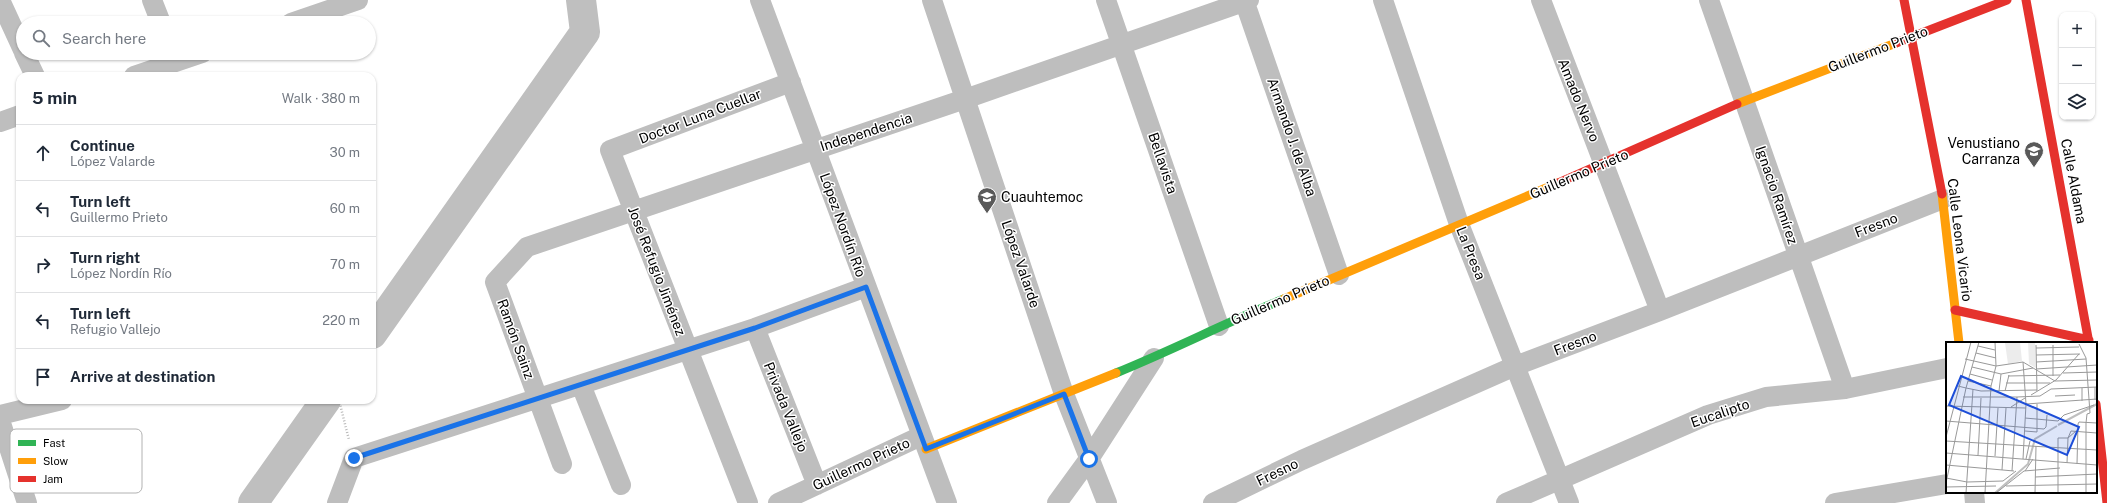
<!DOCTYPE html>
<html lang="en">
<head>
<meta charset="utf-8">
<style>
	body { margin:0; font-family:"Public Sans",sans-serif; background:#f2f2f3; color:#1f2937 }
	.controls { position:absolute; right:12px; top:12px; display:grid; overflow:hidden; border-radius:8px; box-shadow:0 1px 3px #0004 }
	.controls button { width:36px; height:36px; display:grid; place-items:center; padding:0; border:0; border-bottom:1px solid #e0e1e3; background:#fff; color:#1f2937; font:20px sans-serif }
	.stop { position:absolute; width:12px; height:12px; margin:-9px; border:3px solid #1a73e8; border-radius:50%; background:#fff }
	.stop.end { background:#1a73e8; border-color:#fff; box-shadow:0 1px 4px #0008 }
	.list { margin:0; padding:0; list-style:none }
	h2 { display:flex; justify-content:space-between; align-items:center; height:52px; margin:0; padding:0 16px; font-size:17px }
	h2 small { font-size:13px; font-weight:400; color:#747a83 }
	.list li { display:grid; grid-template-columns:26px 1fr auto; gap:12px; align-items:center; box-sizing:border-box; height:56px; padding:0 16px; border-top:1px solid #e0e1e3 }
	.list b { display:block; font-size:15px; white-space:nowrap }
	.list p { margin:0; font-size:13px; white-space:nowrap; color:#747a83 }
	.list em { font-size:13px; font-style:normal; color:#747a83 }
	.icon { flex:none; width:22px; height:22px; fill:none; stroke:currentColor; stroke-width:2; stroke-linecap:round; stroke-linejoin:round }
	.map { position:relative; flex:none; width:2107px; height:503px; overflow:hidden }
	.search { position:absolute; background:#fff; box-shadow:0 1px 3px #0004; left:16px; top:16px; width:360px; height:44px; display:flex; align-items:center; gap:10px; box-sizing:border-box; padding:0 14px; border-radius:22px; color:#747a83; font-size:15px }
	.panel { position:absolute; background:#fff; box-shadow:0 1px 3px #0004; left:16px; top:72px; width:360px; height:332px; border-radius:12px }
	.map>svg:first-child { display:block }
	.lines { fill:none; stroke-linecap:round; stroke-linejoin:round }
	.river { stroke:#bfbfbf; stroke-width:30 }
	.path { stroke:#b9b9b9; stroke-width:2.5; stroke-dasharray:1 2; stroke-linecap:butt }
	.street { stroke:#bebebe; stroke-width:20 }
	.fast { stroke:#30b455; stroke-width:9 }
	.slow { stroke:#ff9f0a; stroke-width:9 }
	.jam { stroke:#e5322d; stroke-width:9 }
	.route { stroke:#1a73e8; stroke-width:5 }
	.labels { text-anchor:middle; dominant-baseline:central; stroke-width:3; stroke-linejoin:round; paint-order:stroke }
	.street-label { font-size:14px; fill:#000; stroke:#fff }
	.poi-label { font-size:14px; fill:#000; stroke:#fff; text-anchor:end }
	.inset-river { fill:none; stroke:#bfbfbf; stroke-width:2 }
	.inset-road { fill:none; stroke:#999; stroke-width:1 }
	.view { fill:#1d4ed8; fill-opacity:0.15; stroke:#1d4ed8; stroke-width:2 }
	.inset-edge { fill:none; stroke:#000; stroke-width:2 }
	.key { fill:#fff; stroke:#b2b2b2; stroke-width:1 }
	.key-label { font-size:11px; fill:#000 }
</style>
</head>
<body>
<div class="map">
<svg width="2107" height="503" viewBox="0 0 2107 503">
	<rect width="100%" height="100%" fill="#fff"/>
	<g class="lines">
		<path class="river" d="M 372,334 L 585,32 L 581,0
			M 253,503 L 326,400"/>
		<path class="path" d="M 339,400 L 349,440"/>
		<path class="street" d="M 0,0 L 23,50
			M 152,0 L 161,23
			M 760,0 L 947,503
			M 932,0 L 1064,394 L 1107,503
			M 1106,0 L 1219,326
			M 1244,0 L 1339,275
			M 1383,0 L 1459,224 L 1569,503
			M 1541,0 L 1660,311
			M 1709,0 L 1845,389
			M 291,23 L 358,0
			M 24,53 L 35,76
			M 134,76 L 202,53
			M 0,122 L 20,115
			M 755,328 L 817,485
			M 581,385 L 621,485
			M 0,415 L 62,400
			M 0,420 L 27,503
			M 562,464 L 495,282 L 527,247 L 965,99 L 1249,0
			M 1974,492 L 1975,503
			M 337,503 L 354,458 L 755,328 L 866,287
			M 748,503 L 610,150 L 791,82
			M 778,503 L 921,436
			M 1057,503 L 1089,459 L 1154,358
			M 1213,503 L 1302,460 L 1515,366 L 1660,311 L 1943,199
			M 1506,503 L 1708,415 L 1766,397 L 1845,389 L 1947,368
			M 1835,503 L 1947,484"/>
		<path class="fast" d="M 1116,373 C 1173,350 1227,322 1284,299"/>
		<path class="slow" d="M 1737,104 L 1896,43
			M 1942,194 L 1959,343
			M 1284,299 L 1558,183
			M 926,449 L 1116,373"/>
		<path class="jam" d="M 1904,0 L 1942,194
			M 2026,0 L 2089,343
			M 1896,43 L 2007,0
			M 1558,183 L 1737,104
			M 1955,310 L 2089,340
			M 2096,404 L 2107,503"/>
	</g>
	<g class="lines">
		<path class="route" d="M 354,458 L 755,328 L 866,287 L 926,449 L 1064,394 L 1089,459"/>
	</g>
	<defs>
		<symbol id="school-pin" viewBox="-11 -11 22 30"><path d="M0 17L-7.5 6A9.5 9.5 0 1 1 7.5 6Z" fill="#595959" stroke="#fff"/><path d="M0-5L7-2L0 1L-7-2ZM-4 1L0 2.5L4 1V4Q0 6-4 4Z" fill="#fff"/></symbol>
	</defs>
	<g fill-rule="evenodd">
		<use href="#school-pin" x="2023" y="140" width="22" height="30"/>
		<use href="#school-pin" x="976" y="186" width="22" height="30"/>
	</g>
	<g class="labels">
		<g class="street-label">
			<text transform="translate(1878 49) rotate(-21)">Guillermo Prieto</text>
			<text transform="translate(1579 100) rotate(68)">Amado Nervo</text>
			<text transform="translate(700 116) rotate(-21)">Doctor Luna Cuellar</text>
			<text transform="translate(866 132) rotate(-18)">Independencia</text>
			<text transform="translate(1292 137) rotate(71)">Armando J. de Alba</text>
			<text transform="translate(1163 163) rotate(71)">Bellavista</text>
			<text transform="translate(1579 174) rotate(-23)">Guillermo Prieto</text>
			<text transform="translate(2074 181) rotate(79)">Calle Aldama</text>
			<text transform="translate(1777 195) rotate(71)">Ignacio Ramírez</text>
			<text transform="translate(843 225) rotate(70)">López Nordín Río</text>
			<text transform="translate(1876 225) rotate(-21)">Fresno</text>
			<text transform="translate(1960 240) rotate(83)">Calle Leona Vicario</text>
			<text transform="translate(1471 253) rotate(68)">La Presa</text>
			<text transform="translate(1021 264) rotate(71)">López Valarde</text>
			<text transform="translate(657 271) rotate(69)">José Refugio Jiménez</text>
			<text transform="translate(1280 300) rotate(-23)">Guillermo Prieto</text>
			<text transform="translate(516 339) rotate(70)">Ramón Sainz</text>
			<text transform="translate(1575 343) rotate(-21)">Fresno</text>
			<text transform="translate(786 407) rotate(68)">Privada Vallejo</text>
			<text transform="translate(1720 413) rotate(-19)">Eucalipto</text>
			<text transform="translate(861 464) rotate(-25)">Guillermo Prieto</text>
			<text transform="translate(1277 472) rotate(-26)">Fresno</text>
		</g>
		<g class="poi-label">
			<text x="2020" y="143">Venustiano<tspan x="2020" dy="16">Carranza</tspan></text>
			<text x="1001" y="197" text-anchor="start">Cuauhtemoc</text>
		</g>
	</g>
	<g transform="translate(1946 342)">
		<rect width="151" height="151" fill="#fff"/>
		<path d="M 50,0 L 74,0 L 76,19 L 62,22 L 59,1 ZM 82,0 L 89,0 L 90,26 L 83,22 Z" fill="#ececec"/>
		<path class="inset-river" d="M 112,83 L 151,62M 49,151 L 82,122 L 89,97 L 111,84"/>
		<path class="inset-road" d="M 33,0 L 20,46 L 35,49 L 91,48M 133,2 L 140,16 L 144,71 L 141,72 L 140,81 L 140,151M 90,3 L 91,49M 107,3 L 107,34M 32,4 L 49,8M 90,6 L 133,5M 30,11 L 50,16M 90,13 L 134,12M 19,17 L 50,24 L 77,20 L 109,39 L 151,38M 77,20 L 80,62 L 77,117M 90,20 L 140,17M 26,25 L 55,32 L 87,26M 90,27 L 151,23M 117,31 L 151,30M 24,32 L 46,38M 62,34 L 114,33M 22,39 L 45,44M 60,41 L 104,41M 149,45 L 149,58M 136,46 L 136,59M 53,49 L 55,32M 59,49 L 63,33M 85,53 L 110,38 L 133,12M 109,54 L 129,53M 17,55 L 71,55 L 94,54 L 105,47 L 151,45M 80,62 L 151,57M 0,64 L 80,66M 65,65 L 79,56M 79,76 L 112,79 L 118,73 L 148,63M 0,79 L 98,87 L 100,85 L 101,73M 79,89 L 91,90 L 91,62M 0,95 L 25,0M 0,99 L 151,108M 0,111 L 151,123M 32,113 L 35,56M 49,114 L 52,66M 80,117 L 84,99M 121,121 L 122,96 L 125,89 L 151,91M 131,122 L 132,82 L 133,80 L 151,81M 0,123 L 68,129M 56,128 L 60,66M 66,129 L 71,55M 79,129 L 87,117M 89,135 L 151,132M 0,136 L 21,140 L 57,139 L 70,129M 0,141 L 20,46 L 12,44M 60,144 L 151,142M 0,145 L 50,144M 20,151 L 27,47M 39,151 L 45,44 L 50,24 L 49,0M 50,151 L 78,129 L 114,126M 89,151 L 90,104M 112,151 L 112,96 L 122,96 L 130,89"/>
		<path class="view" d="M 15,34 L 133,85 L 121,113 L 3,63 Z"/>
		<rect width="151" height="151" class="inset-edge"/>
	</g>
	<rect x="10" y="429" width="132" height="64" rx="6" class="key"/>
	<rect x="18" y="440" width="18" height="6" fill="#30b455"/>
	<rect x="18" y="458" width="18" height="6" fill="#ff9f0a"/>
	<rect x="18" y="476" width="18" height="6" fill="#e5322d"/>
	<g class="key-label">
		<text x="43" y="447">Fast</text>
		<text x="43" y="465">Slow</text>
		<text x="43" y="483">Jam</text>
	</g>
</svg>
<div class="controls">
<button>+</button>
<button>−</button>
<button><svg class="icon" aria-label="layers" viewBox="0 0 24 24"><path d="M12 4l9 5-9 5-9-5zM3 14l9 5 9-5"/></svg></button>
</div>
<div class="stop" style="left:1089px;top:459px"></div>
<div class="stop end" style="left:354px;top:458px"></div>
<div class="search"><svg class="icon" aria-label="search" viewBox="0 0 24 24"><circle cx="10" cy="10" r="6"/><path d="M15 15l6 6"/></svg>Search here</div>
<section class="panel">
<h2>5 min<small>Walk · 380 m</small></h2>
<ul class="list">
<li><svg class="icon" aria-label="ahead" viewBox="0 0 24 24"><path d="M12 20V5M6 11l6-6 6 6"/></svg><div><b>Continue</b><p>López Valarde</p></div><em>30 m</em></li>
<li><svg class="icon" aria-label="left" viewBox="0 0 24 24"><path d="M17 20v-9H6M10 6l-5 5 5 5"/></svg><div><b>Turn left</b><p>Guillermo Prieto</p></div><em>60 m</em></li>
<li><svg class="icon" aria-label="right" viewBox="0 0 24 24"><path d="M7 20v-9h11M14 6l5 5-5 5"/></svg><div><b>Turn right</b><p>López Nordín Río</p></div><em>70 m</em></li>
<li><svg class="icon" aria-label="left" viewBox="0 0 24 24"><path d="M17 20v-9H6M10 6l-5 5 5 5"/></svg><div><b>Turn left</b><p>Refugio Vallejo</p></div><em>220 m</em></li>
<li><svg class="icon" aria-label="arrive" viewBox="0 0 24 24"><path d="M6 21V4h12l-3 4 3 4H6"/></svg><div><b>Arrive at destination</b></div></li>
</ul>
</section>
</div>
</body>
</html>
